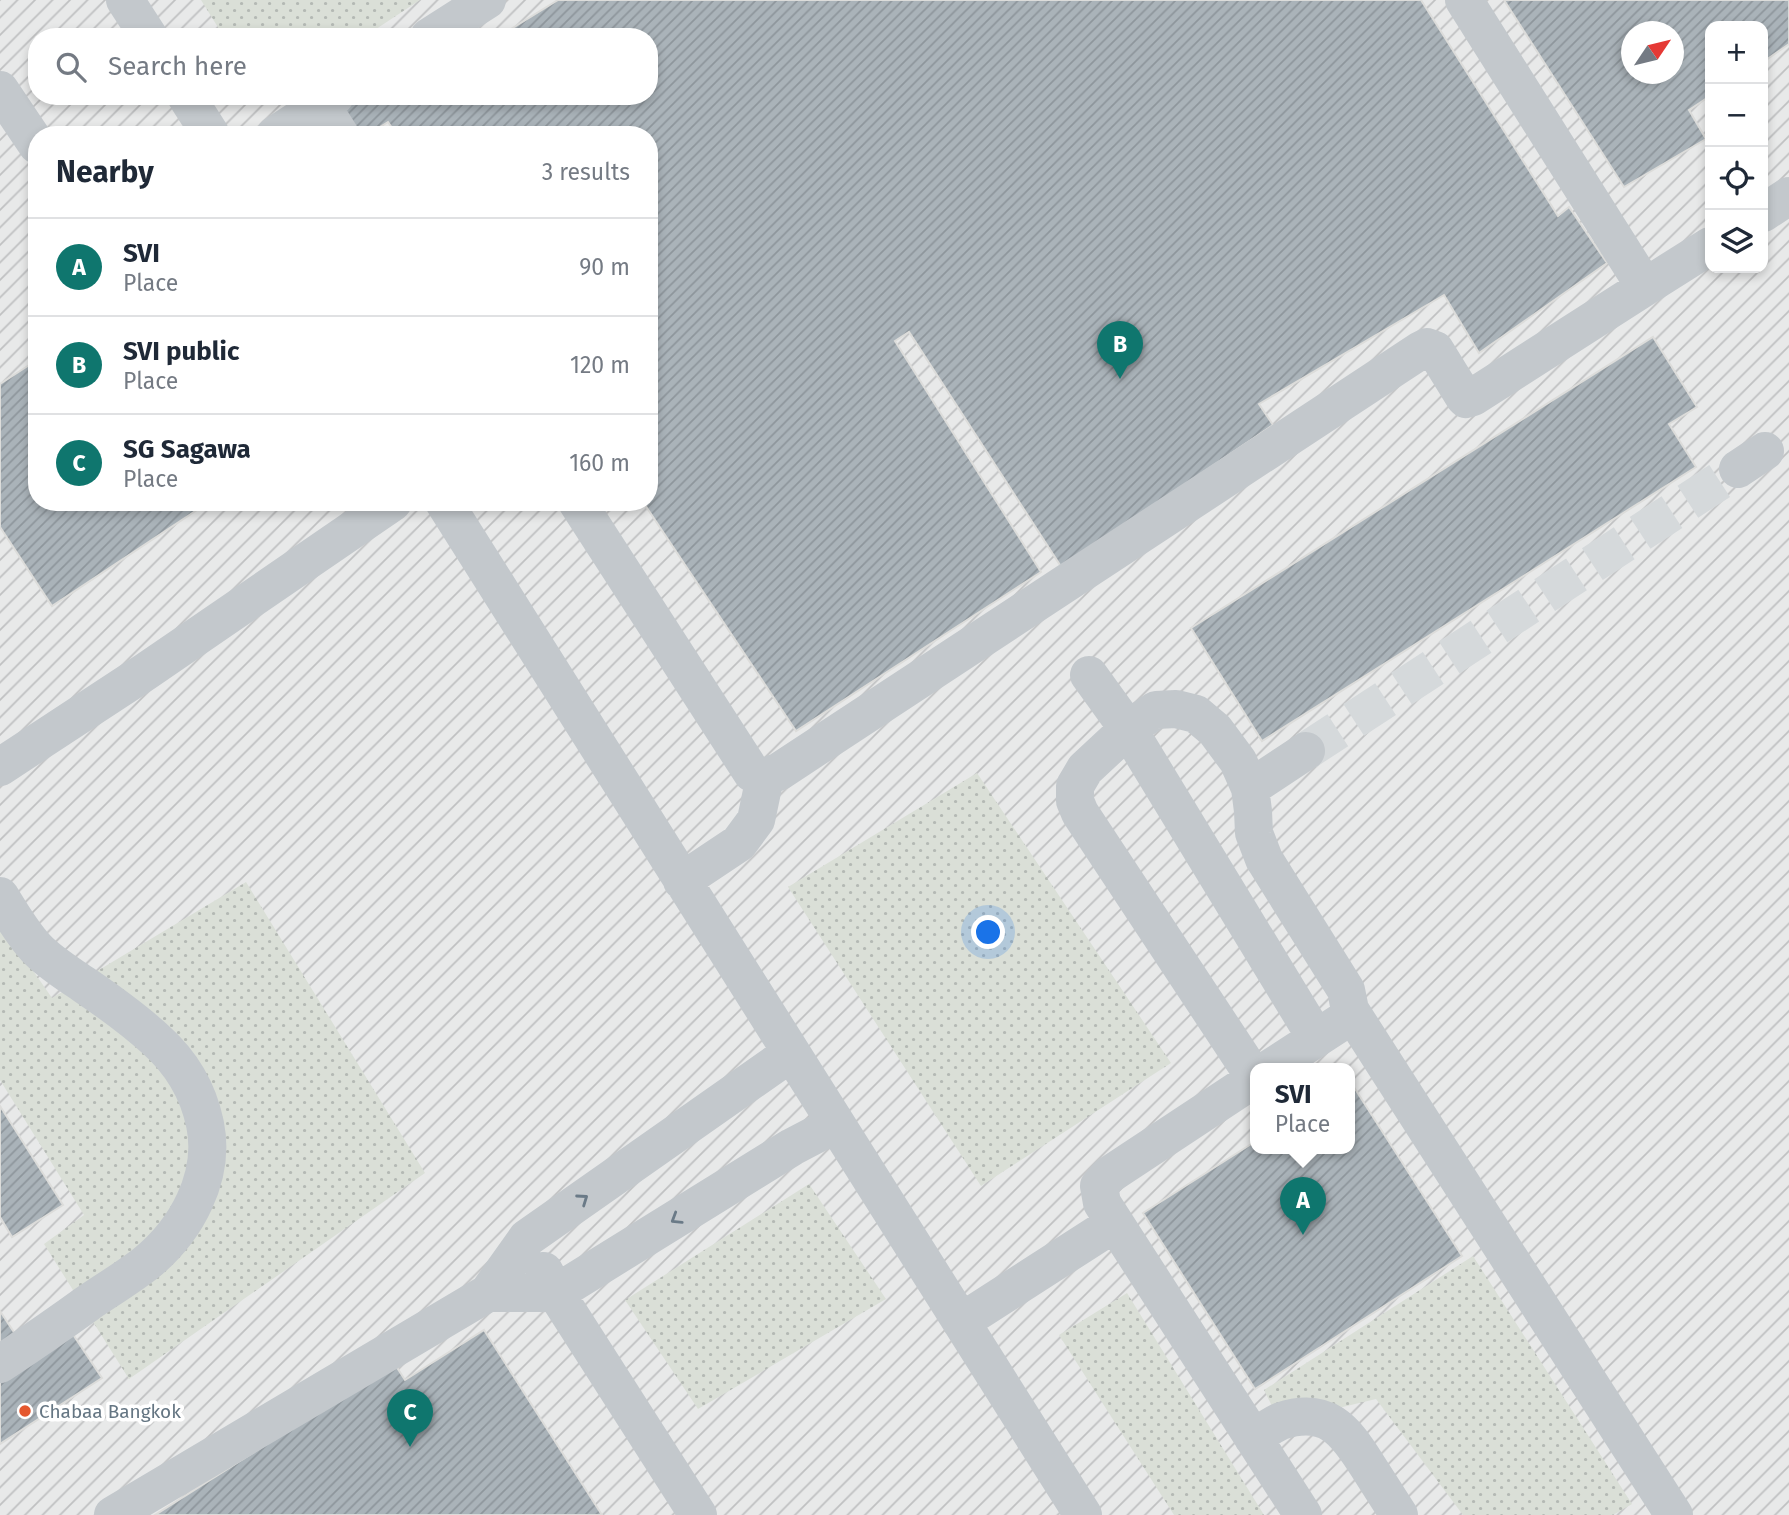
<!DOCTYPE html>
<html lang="en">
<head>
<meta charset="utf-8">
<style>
	body { margin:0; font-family:"Fira Sans",sans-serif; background:#f6f6f7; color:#1f2937 }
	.controls { position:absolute; right:21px; top:21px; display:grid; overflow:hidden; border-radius:14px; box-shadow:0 4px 10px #0003 }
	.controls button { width:63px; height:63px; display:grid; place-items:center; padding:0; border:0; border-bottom:2px solid #e0e1e3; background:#fff; color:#1f2937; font:35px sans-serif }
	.compass { position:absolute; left:1621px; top:21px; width:63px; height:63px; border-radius:50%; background:#fff; box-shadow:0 4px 10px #0003; rotate:55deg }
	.you { position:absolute; left:989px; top:933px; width:24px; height:24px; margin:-18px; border:5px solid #fff; border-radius:50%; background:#1a73e8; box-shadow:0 0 0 10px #1a73e833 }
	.badge { display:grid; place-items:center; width:46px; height:46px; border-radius:50%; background:#0f766e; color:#fff; font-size:23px; font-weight:700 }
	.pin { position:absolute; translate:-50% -58px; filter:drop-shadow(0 2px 4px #0008) }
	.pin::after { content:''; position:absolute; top:37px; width:24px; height:21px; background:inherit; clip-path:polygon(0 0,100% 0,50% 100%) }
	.popup { position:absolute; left:1250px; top:1063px; width:105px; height:91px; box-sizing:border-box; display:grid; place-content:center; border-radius:14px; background:#fff; filter:drop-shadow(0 2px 5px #0005); font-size:23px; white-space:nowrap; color:#747a83 }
	.popup b { font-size:26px; color:#1f2937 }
	.popup::after { content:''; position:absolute; left:50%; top:100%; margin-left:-14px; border:14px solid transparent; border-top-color:#fff }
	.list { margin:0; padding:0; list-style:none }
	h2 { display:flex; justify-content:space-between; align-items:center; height:91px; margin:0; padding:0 28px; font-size:30px }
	h2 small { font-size:23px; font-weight:400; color:#747a83 }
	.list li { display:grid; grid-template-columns:46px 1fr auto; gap:21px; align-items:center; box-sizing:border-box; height:98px; padding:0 28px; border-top:2px solid #e0e1e3 }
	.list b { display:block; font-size:26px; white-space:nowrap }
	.list p { margin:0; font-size:23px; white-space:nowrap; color:#747a83 }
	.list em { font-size:23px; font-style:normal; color:#747a83 }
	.icon { flex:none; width:38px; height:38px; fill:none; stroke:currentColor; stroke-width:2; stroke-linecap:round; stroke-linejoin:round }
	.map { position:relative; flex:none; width:1789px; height:1515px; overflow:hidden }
	.search { position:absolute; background:#fff; box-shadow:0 4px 10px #0003; left:28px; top:28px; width:630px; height:77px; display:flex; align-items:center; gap:18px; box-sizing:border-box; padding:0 24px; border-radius:28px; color:#747a83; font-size:26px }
	.panel { position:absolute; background:#fff; box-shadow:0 4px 10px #0003; left:28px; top:126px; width:630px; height:385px; border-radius:28px }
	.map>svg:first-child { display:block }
	.industrial { fill:url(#industrial-furrows); fill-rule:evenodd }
	.grass { fill:url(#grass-dots) }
	.building { fill:url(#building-hatch); stroke:#dcdcda; stroke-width:2; fill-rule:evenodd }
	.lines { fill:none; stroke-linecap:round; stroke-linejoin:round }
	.minor-tunnel { stroke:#d5d9db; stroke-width:38; stroke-dasharray:38 19; stroke-linecap:butt }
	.minor { stroke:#c3c8cc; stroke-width:38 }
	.oneway { stroke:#6a7a87 }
	.poi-dot { fill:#e4572e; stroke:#fff; stroke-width:2.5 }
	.labels { text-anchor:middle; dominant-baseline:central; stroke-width:7; stroke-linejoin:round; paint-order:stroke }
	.poi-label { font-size:19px; fill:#657683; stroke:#fff; text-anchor:start }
</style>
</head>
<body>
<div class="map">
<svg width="1789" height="1515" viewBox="0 0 1789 1515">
	<defs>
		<pattern id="industrial-furrows" width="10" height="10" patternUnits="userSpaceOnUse" patternTransform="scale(1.75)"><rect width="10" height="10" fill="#e8e9e9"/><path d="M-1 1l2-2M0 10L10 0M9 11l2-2" fill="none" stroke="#c0c1c2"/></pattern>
		<pattern id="grass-dots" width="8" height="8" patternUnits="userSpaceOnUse" patternTransform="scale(1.75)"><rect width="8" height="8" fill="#dadfd7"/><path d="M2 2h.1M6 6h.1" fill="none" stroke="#b4b9b4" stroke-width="1.8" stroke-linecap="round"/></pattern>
		<pattern id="building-hatch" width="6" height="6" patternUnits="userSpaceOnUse" patternTransform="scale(1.75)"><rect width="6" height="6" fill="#aab3b9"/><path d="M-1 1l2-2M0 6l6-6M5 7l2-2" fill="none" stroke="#8e969c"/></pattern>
	</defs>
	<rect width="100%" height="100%" fill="#fafaf8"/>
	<path class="industrial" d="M 0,0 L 1789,0 L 1789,1515 L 0,1515 ZM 1710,26 L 1763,26 L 1763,268 L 1710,268 ZM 1632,32 L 1674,32 L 1674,74 L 1632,74 ZM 37,37 L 649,37 L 649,96 L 37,96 ZM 37,135 L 649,135 L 649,502 L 37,502 ZM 1256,1069 L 1350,1069 L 1350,1149 L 1256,1149 Z"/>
	<path class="grass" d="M 201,0 L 420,0 L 364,37 L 224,37 Z
		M 977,773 L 1171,1063 L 981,1186 L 788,887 Z
		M 246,882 L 425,1173 L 129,1379 L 44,1244 L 84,1215 L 0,1080 L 0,923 L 52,998 Z
		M 809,1184 L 886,1299 L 698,1409 L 625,1300 Z
		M 1473,1256 L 1632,1504 L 1613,1515 L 1463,1515 L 1376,1399 L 1280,1422 L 1264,1390 Z
		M 1127,1293 L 1264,1515 L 1174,1515 L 1059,1335 Z"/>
	<path class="building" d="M 558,0 L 1421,0 L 1558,216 L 1569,207 L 1607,263 L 1479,353 L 1444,295 L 1259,404 L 1273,425 L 1062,568 L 909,332 L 895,341 L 1041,572 L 796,731 L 643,502 L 649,502 L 649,135 L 397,135 L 388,122 L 367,135 L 354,135 L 337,107 L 355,96 L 649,96 L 649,37 L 498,37 Z
		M 1504,0 L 1789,0 L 1789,44 L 1763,62 L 1763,26 L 1710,26 L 1710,96 L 1689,110 L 1706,139 L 1624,187 ZM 1632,32 L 1674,32 L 1674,74 L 1632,74 Z
		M 1653,337 L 1697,407 L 1669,424 L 1696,467 L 1262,741 L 1191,628 Z
		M 37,360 L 37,502 L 209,502 L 52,606 L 0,527 L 0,384 Z
		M 1350,1081 L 1462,1256 L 1255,1389 L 1143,1213 L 1256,1141 L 1256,1149 L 1350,1149 Z
		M 0,1106 L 63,1205 L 12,1237 L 0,1217 Z
		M 0,1311 L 21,1343 L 0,1356 Z
		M 484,1330 L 602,1515 L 155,1515 L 394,1363 L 405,1380 Z
		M 72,1333 L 102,1378 L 0,1444 L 0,1379 Z"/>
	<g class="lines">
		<path class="minor-tunnel" d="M 1306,751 L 1738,469"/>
		<path class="minor" d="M 125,0 L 149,37
			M 429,37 L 487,0
			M 0,90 L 37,145
			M 186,96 L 211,135
			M 321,105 L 340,135
			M 275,135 L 335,96
			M 1763,213 L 1789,196
			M 1645,287 L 1710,246
			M 1738,469 L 1765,451
			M 444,502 L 1083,1515
			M 577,502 L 752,773 L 765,777 L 780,771 L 1421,350 L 1427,347 L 1435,350 L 1464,397 L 1466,399 L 1473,397 L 1645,287 L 1464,0
			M 1089,675 L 1128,729 L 1316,1038
			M 0,767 L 145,672 L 393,502
			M 1250,788 L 1306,751
			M 682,881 L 739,843 L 756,820 L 765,777
			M 0,896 C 11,914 22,933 36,948 C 49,962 67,973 83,984 C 108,1001 132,1018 155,1039 C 181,1062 198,1090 205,1124 C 216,1177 186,1231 145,1264 C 127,1278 107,1290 88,1303 C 59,1324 30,1344 0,1364
			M 1350,1010 L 1674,1515
			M 1255,1078 L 1080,813 L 1075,801 L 1075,786 L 1085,769 L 1128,729 L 1156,710 L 1176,709 L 1196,714 L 1215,730 L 1238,761 L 1250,788 L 1253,811 L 1254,833 L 1264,859 L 1346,990 L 1350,1010 L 1346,1019 L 1269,1069
			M 1256,1078 L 1109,1175 L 1099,1186 L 1102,1203 L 1303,1515
			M 544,1271 L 556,1293 L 698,1515
			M 488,1293 L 556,1293 L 792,1147 L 836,1124
			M 961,1322 L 1115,1223
			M 1253,1438 C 1262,1432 1272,1425 1281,1421 C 1327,1406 1345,1430 1367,1465 C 1378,1482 1388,1498 1399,1515
			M 113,1515 L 488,1293 L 527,1238 L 791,1053"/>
	</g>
	<defs><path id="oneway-chevron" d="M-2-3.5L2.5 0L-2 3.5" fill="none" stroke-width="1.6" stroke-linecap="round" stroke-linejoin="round" transform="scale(1.75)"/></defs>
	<g class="oneway">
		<use href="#oneway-chevron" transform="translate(583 1199) rotate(-35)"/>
		<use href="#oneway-chevron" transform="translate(676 1219) rotate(148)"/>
	</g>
	<circle class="poi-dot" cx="25" cy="1411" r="7"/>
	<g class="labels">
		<g class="poi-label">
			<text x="39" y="1411">Chabaa Bangkok</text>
		</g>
	</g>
</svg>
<div class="controls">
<button>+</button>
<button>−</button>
<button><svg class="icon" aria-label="locate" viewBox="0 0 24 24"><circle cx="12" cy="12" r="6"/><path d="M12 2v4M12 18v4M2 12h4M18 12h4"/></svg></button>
<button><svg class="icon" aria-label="layers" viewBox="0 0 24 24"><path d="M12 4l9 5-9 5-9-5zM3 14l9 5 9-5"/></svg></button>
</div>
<svg class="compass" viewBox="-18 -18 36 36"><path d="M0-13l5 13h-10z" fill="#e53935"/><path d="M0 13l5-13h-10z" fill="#747a83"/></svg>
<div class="you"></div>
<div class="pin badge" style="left:1303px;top:1235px">A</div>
<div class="popup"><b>SVI</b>Place</div>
<div class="pin badge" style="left:1120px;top:379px">B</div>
<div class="pin badge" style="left:410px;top:1447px">C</div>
<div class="search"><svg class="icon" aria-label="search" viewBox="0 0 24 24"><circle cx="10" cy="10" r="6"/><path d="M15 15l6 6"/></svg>Search here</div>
<section class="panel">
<h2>Nearby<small>3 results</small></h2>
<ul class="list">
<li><span class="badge">A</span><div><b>SVI</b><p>Place</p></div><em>90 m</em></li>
<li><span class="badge">B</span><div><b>SVI public</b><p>Place</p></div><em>120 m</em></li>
<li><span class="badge">C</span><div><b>SG Sagawa</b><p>Place</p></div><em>160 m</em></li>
</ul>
</section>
</div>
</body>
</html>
